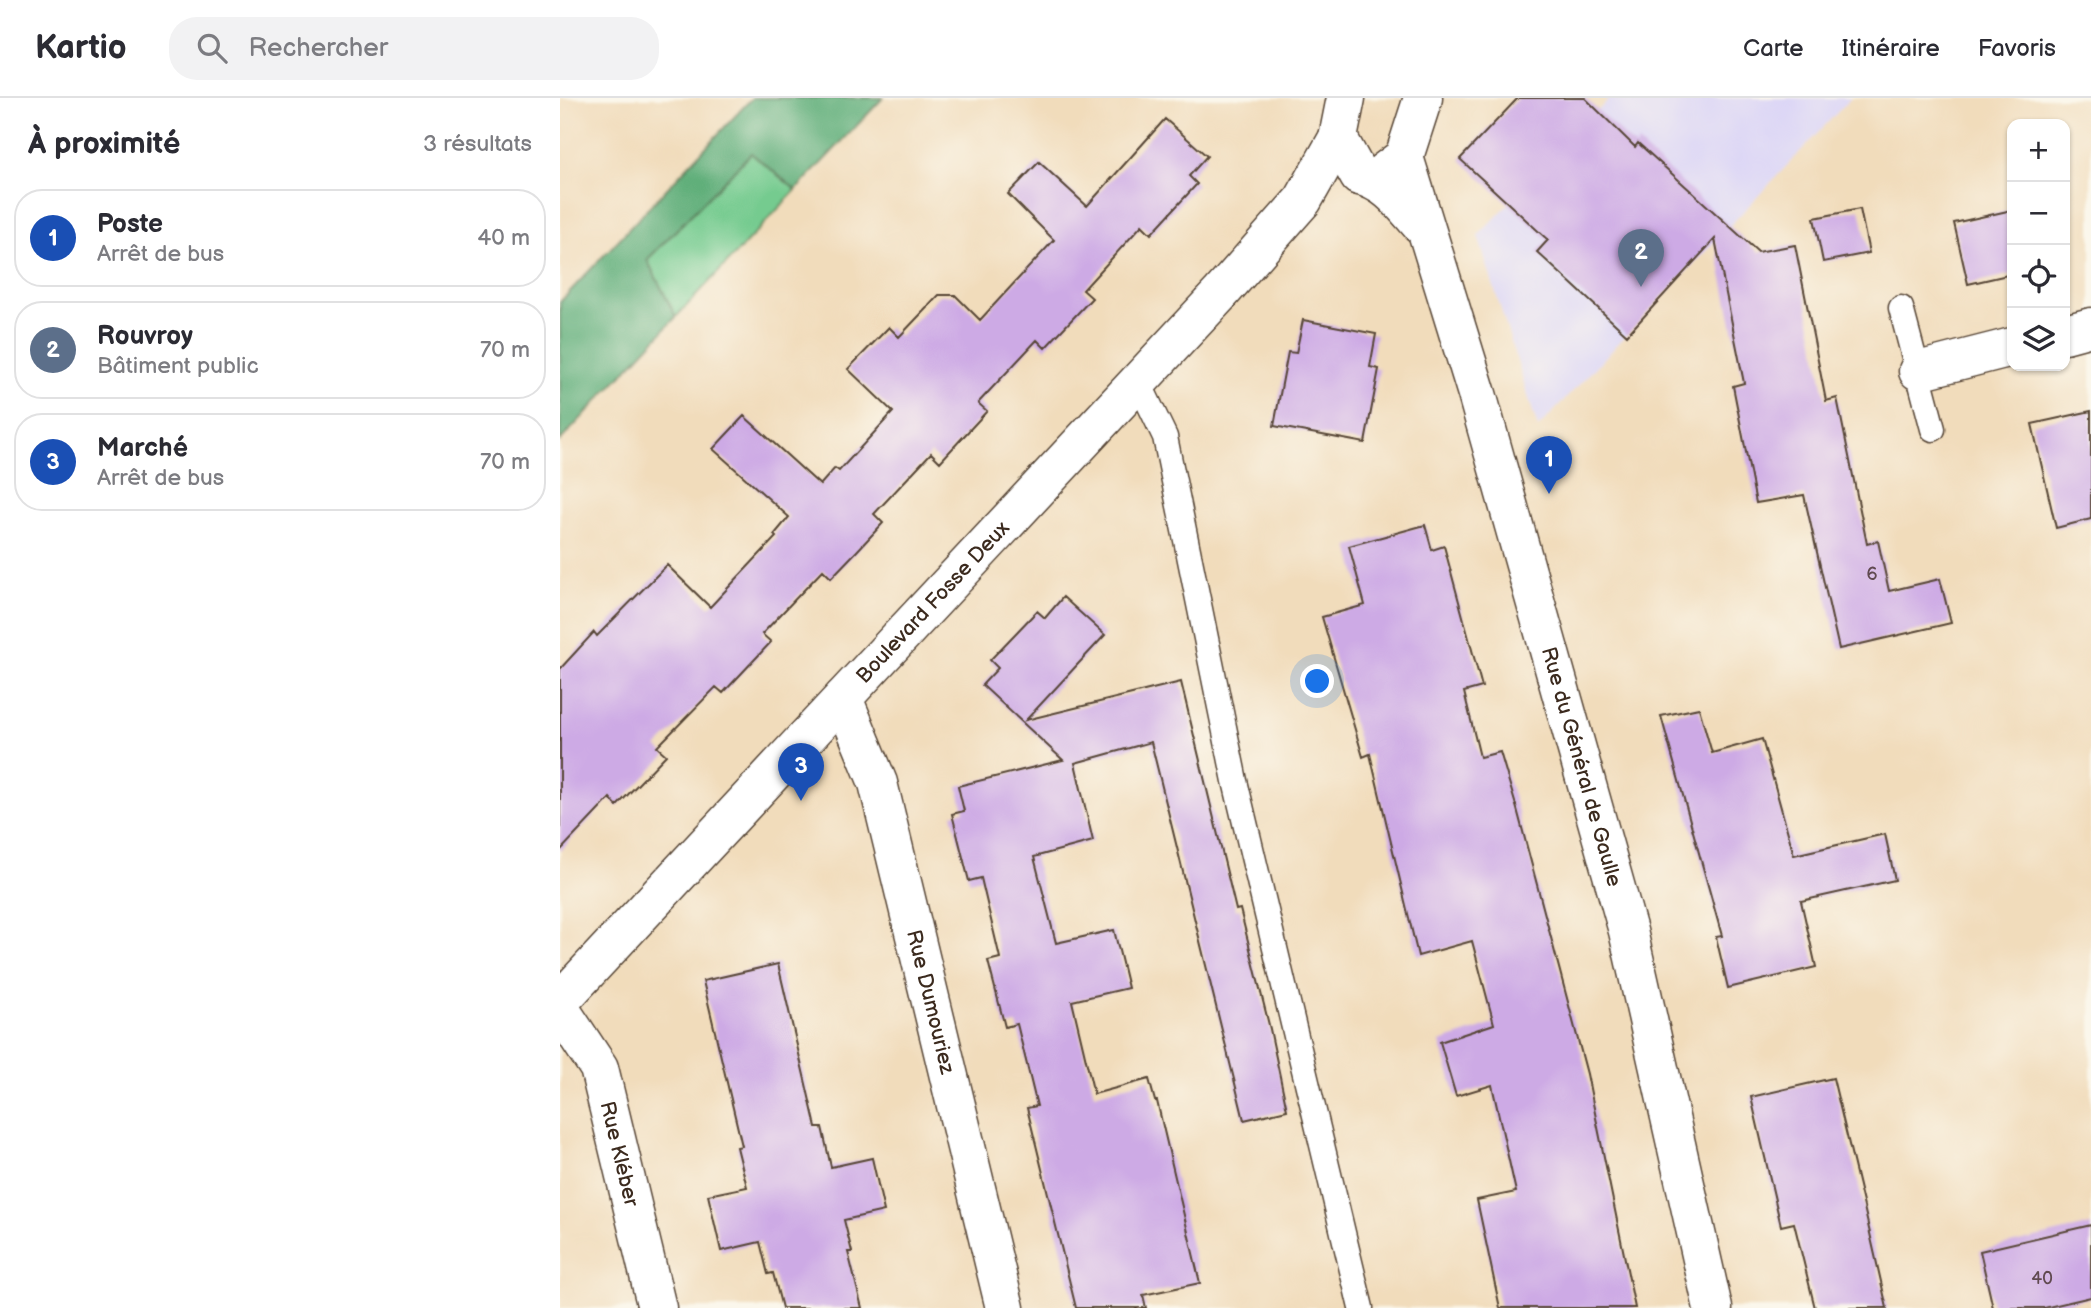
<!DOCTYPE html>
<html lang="fr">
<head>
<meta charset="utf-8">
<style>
	body { margin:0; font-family:"Balsamiq Sans",sans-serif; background:#f2f2f3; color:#2b2b33 }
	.controls { position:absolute; right:21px; top:21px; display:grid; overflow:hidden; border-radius:14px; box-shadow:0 2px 5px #0004 }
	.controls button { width:63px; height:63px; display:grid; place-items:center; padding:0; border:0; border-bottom:2px solid #e1e1e2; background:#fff; color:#2b2b33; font:35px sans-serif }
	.you { position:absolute; left:758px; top:584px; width:24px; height:24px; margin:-18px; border:5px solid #fff; border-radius:50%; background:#1a73e8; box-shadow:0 0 0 10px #1a73e833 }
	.badge { display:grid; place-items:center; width:46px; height:46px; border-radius:50%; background:#1a73e8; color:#fff; font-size:23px; font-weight:700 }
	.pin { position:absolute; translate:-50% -58px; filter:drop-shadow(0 2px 4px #0008) }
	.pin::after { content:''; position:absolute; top:37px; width:24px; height:21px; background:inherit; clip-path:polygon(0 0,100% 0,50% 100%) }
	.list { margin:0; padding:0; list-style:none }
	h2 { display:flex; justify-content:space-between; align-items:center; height:91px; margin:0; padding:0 28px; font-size:30px }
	h2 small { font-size:23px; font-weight:400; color:#7c7c81 }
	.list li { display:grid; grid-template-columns:46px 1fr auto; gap:21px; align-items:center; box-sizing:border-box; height:98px; margin:0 14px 14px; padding:0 14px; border:2px solid #e1e1e2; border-radius:28px }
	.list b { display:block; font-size:26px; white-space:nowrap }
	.list p { margin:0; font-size:23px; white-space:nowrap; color:#7c7c81 }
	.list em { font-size:23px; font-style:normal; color:#7c7c81 }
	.icon { flex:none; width:38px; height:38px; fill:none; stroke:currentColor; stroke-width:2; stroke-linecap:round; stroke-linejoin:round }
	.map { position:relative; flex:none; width:1531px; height:1210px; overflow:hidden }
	header { display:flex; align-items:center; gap:42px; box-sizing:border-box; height:98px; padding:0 35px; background:#fff; border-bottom:2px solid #e1e1e2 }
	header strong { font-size:33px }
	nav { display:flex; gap:38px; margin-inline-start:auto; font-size:24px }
	.search { width:490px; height:63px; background:#f2f2f3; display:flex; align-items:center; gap:18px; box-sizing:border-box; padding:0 24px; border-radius:28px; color:#7c7c81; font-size:26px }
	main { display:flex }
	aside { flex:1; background:#fff }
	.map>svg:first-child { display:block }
	.built { fill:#dcd6f6 }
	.green { fill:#75cb8f; stroke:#587a56; stroke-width:2 }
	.forest { fill:#60af7a; stroke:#4e6c4c; stroke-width:2 }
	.building { fill:#cdaae5 }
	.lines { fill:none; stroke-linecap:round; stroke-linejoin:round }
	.lane-casing { stroke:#564536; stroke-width:27 }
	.street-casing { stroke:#564536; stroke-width:41 }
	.secondary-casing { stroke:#564536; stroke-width:41 }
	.lane { stroke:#fff; stroke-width:24 }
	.street { stroke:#fff; stroke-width:38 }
	.secondary { stroke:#fff; stroke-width:38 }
	.labels { text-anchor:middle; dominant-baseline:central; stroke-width:5; stroke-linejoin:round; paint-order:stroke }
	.number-label { font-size:18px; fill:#604a50 }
	.street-label { font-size:21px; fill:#3b2a1e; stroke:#fbf7ec }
</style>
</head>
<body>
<header>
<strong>Kartio</strong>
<div class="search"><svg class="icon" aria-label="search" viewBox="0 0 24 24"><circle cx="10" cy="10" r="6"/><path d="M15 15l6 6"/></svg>Rechercher</div>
<nav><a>Carte</a><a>Itinéraire</a><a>Favoris</a></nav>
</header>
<main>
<aside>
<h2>À proximité<small>3 résultats</small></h2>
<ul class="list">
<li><span class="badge" style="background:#1a4fb4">1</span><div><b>Poste</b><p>Arrêt de bus</p></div><em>40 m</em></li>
<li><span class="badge" style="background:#5c6f8a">2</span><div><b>Rouvroy</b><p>Bâtiment public</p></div><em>70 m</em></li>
<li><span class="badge" style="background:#1a4fb4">3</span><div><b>Marché</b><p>Arrêt de bus</p></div><em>70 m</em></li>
</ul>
</aside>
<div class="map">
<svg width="1531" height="1210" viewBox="0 0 1531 1210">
	<rect width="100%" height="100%" fill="#fbf7ec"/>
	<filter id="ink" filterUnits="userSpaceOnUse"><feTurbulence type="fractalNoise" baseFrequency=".0143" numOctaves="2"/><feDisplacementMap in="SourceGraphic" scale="14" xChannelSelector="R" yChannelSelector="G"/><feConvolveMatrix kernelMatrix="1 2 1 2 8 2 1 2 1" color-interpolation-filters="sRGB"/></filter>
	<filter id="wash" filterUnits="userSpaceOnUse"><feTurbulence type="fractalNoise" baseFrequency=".00686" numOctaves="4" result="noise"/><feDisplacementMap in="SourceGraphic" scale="28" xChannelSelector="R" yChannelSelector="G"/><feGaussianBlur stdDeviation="1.57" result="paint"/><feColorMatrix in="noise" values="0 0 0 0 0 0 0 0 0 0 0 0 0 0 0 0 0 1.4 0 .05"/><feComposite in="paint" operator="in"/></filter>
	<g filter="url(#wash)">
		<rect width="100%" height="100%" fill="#f1dcbb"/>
		<path class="built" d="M 1050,0 L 1291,0 L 978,330 L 918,138 Z"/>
		<path class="green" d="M 191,55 L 236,92 L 116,219 L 87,162 Z"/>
		<path class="forest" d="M 192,0 L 323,0 L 236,92 L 191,55 L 87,162 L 116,219 L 0,343 L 0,204 Z"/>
		<g id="blocks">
			<path class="building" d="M 958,0 L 1025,0 L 1075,49 L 1078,45 L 1198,154 L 1235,147 L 1266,303 L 1277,300 L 1307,446 L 1318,443 L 1329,493 L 1380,481 L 1391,525 L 1279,551 L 1244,397 L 1196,405 L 1173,288 L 1184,285 L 1155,141 L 1067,237 L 977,154 L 988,142 L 900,61 Z
				M 605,21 L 647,58 L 629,78 L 637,86 L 591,136 L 582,127 L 523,192 L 532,200 L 485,250 L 477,242 L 418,305 L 427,313 L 380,364 L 371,355 L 314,416 L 323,425 L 297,453 L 271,480 L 263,472 L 202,536 L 211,544 L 163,595 L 156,589 L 97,649 L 106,657 L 57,708 L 50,700 L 0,753 L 0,571 L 34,534 L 37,538 L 107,467 L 150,509 L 216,439 L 214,437 L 229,419 L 153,351 L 184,318 L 260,387 L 275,370 L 279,373 L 333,314 L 288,271 L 329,229 L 339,239 L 379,197 L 395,197 L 420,222 L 494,142 L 448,96 L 479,64 L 527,108 Z
				M 1300,111 L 1309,155 L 1263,164 L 1254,120 Z
				M 1452,112 L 1452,176 L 1408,186 L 1394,125 Z
				M 743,222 L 816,236 L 810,269 L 819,271 L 805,345 L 714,328 L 728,254 L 736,255 Z
				M 1531,313 L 1531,421 L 1496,430 L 1472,326 Z
				M 865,427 L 872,452 L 884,448 L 922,589 L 904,594 L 920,659 L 940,654 L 957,711 L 1027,976 L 1075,1210 L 940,1210 L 917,1102 L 956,1094 L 932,987 L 896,998 L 880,944 L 934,926 L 912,843 L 858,858 L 810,656 L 803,659 L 762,519 L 805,507 L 789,448 Z
				M 503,499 L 545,537 L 466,622 L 621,584 L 676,812 L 680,811 L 710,931 L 727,1012 L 684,1022 L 591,644 L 515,665 L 533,743 L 474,759 L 496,845 L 554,832 L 568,890 L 512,903 L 534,996 L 589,981 L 595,1003 L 597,1003 L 640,1185 L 583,1197 L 586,1210 L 516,1210 L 467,1010 L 477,1008 L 457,926 L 445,929 L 428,863 L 440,860 L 421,780 L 409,783 L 392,716 L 404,713 L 398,688 L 503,662 L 422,587 L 438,570 L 430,562 L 477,513 L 485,520 Z
				M 1139,610 L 1152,655 L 1202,641 L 1234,757 L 1325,736 L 1335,782 L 1241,803 L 1256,869 L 1168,890 L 1156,839 L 1162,838 L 1101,618 Z
				M 218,866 L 256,1029 L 262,1029 L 271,1069 L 312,1060 L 324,1113 L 284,1122 L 292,1154 L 288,1154 L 302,1210 L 222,1210 L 213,1175 L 208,1176 L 200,1144 L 161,1153 L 148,1097 L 187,1089 L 177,1049 L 182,1048 L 143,883 Z
				M 1273,980 L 1304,1109 L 1327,1210 L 1255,1210 L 1234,1125 L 1221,1128 L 1191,999 Z
				M 1531,1127 L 1531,1199 L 1484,1210 L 1433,1210 L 1420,1153 Z"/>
		</g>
	</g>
	<g filter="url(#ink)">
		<use href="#blocks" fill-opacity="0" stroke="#564536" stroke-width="2"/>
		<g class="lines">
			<defs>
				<path id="lane" d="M 1341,210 L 1373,331
					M 579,285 L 605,339 L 675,683 L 801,1210"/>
				<g id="street">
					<path d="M 1505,236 L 1531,229"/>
					<path d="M 1358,273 L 1452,249"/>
					<path id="s1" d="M 283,600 L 318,685 L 445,1210"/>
					<path id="s2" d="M 0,903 L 660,196 L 743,102 L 778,40"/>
					<path id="s3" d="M 0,911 L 39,970 L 97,1210"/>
				</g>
				<g id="secondary">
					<path d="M 786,0 L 778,40 L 799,78 C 827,84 842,106 860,126"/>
					<path id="s4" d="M 844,59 L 917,296 L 1068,833 L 1153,1210"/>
					<path d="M 824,74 L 844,59 L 863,0"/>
				</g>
			</defs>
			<use href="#lane" class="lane-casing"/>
			<use href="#street" class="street-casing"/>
			<use href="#secondary" class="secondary-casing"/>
			<use href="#lane" class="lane"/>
			<use href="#street" class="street"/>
			<use href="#secondary" class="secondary"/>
		</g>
	</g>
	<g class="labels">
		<g class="number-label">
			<text x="1312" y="476">6</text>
			<text x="1482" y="1180">40</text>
		</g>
		<g class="street-label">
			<text stroke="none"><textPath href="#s2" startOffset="546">Boulevard Fosse Deux</textPath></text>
			<text stroke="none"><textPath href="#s4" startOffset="635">Rue du Général de Gaulle</textPath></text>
			<text stroke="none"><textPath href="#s1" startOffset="317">Rue Dumouriez</textPath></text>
			<text stroke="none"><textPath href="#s3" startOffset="159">Rue Kléber</textPath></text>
		</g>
	</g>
</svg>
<div class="controls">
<button>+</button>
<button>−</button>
<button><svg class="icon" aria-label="locate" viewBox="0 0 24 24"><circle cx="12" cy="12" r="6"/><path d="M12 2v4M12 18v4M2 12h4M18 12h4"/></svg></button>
<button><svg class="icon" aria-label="layers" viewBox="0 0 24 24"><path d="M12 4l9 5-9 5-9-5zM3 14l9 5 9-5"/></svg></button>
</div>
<div class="you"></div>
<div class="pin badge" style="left:989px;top:396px;background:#1a4fb4">1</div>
<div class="pin badge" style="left:1081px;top:189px;background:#5c6f8a">2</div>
<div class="pin badge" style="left:241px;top:703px;background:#1a4fb4">3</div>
</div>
</main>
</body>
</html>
